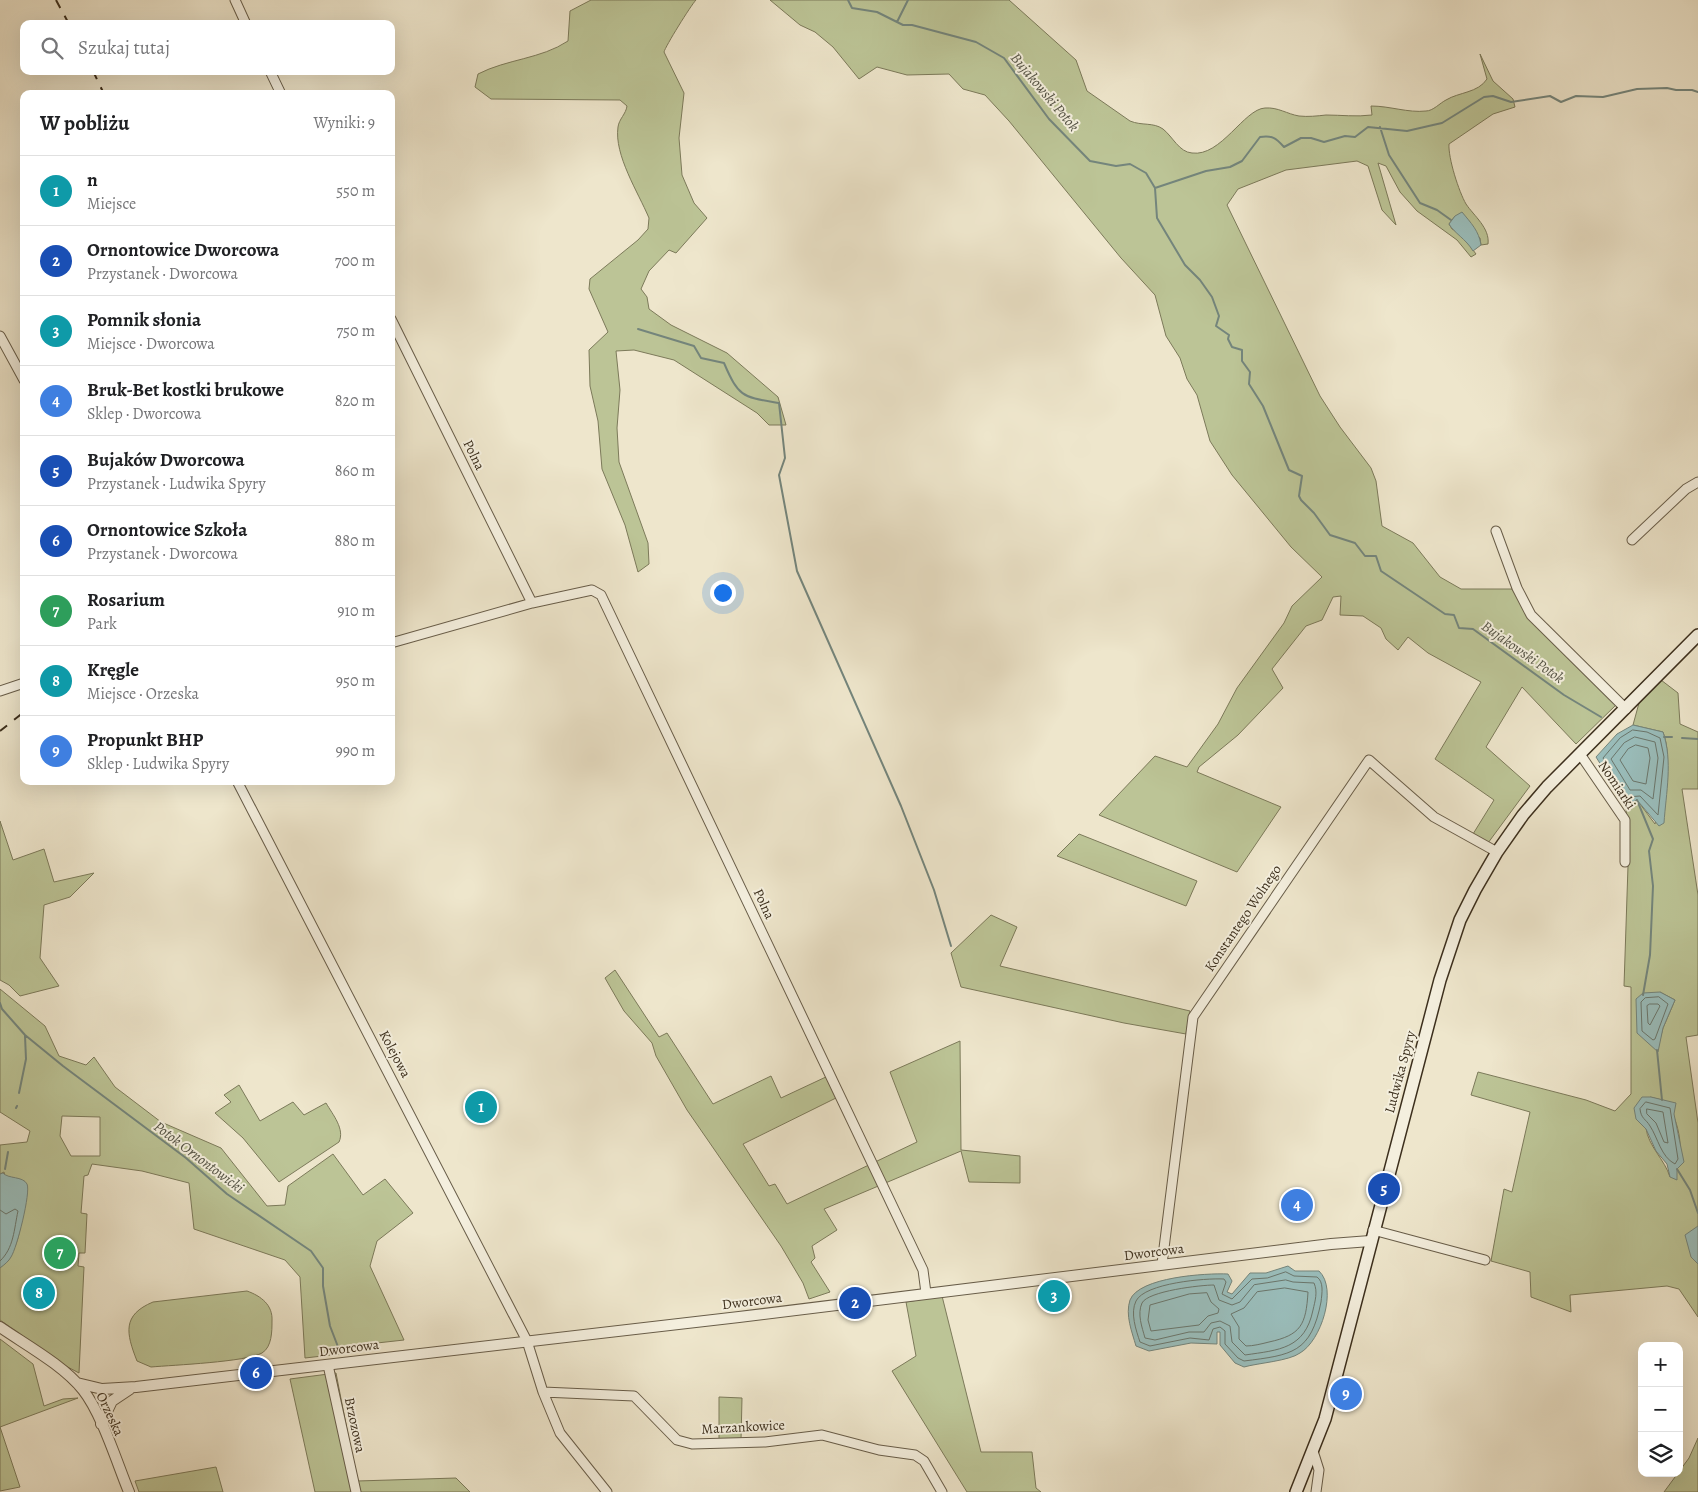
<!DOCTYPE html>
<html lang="pl">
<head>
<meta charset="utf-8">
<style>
	body { margin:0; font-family:Alegreya,serif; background:#f2f2f2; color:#202124 }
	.controls { position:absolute; right:15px; bottom:15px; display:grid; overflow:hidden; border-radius:10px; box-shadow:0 5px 20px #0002 }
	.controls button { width:45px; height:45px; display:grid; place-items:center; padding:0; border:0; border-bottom:1px solid #e0e0e0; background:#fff; color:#202124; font:25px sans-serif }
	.you { position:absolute; left:722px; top:592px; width:18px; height:18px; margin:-12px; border:4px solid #fff; border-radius:50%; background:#1a73e8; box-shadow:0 0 0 8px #1a73e833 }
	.badge { display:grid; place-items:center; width:32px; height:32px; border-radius:50%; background:#8f2418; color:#fff; font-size:16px; font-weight:700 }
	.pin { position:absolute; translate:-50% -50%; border:2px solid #fff; box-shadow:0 1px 5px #0006 }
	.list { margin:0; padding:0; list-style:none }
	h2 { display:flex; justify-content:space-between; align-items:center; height:65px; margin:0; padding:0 20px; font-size:21px }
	h2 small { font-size:16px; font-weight:400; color:#757577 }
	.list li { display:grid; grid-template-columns:32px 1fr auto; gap:15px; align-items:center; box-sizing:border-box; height:70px; padding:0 20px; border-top:1px solid #e0e0e0 }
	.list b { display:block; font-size:19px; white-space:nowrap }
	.list p { margin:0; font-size:16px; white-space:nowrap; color:#757577 }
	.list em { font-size:16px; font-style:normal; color:#757577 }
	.icon { flex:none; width:28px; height:28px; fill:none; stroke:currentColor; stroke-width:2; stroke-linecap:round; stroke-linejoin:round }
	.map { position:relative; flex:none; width:1698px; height:1492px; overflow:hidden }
	.search { position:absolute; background:#fff; box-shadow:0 5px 20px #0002; left:20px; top:20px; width:375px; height:55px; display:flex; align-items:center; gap:12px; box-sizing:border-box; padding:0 18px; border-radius:10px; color:#757577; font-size:19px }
	.panel { position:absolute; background:#fff; box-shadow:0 5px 20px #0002; left:20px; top:90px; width:375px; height:695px; border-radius:10px }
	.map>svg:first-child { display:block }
	.green { fill:#bcc496; stroke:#7c7a5a; fill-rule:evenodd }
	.water { fill:#9abebc; stroke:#74857c }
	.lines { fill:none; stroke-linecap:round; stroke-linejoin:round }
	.shore { stroke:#6b766c; stroke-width:1 }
	.stream { stroke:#74857c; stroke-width:2 }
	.minor-casing { stroke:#685d49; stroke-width:11 }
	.tertiary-casing { stroke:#685d49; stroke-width:12 }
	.secondary-casing { stroke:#3c2f1d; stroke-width:14 }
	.minor { stroke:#f4efde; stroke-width:9 }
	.tertiary { stroke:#f4efde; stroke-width:10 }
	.secondary { stroke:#f4efde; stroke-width:11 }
	.rail { stroke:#3c2f1d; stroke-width:2; stroke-dasharray:9 9; stroke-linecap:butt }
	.labels { text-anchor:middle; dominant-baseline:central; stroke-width:4; stroke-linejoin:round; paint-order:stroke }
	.street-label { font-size:14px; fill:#3c2f1d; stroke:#f4efde }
	.water-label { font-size:15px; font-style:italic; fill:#545345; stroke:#f4efde }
</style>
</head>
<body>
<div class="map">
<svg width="1698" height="1492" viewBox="0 0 1698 1492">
	<rect width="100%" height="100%" fill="#eee6cc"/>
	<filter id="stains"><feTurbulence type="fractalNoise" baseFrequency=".004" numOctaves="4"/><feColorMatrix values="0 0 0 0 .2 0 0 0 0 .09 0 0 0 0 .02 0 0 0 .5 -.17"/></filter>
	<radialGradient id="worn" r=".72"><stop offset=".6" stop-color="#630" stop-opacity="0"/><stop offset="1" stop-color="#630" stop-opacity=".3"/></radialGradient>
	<path class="green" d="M 591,0 L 696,0 C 691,5 665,47 664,52 L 684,93 L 679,138 L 682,175 L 694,203 L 707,218 L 676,253 L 669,250 L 649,271 L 641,289 L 647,297 L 649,309 L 671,325 L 727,353 L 778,397 L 786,425 L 769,425 L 757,413 L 674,360 L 634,350 L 616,351 L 620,390 L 617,428 L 619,462 L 648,543 L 649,564 L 638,572 L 625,525 L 602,469 L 598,421 L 590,386 L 589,350 L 608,332 L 589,289 L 590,279 L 638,240 L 648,229 L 649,218 C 638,192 614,155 618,127 C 619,119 626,114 627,106 L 620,100 L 491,99 L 475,87 L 478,74 C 507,59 541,59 568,41 L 570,11 Z
		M 770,0 L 1009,0 L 1076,60 L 1087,91 L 1130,121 C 1142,126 1153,122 1163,129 C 1173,137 1179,152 1192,153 C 1221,157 1244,109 1265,108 C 1278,107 1287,114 1299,116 C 1308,117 1317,116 1326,115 C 1341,115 1356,117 1372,115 L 1371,106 C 1390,106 1408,113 1426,111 C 1433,111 1440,103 1446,100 C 1459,92 1478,93 1487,79 L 1480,54 L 1493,81 L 1513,99 L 1515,107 L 1493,114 L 1449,144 C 1448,158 1459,192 1466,204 C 1474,216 1490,228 1488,244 L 1481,245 L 1480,238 L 1455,216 L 1449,224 L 1452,229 L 1461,234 L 1476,254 L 1471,257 L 1457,240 L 1417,211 L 1400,192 L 1386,166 L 1378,163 L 1396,225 L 1382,210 L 1368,166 L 1357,161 L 1286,170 L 1238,189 L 1227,205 L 1320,396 L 1340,427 L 1371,468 L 1376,481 L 1382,526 L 1413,543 L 1440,577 L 1461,589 L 1512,589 L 1539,628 L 1617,704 L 1576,744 L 1522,687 L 1486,747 L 1530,786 L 1488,843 L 1473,834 L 1494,800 L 1435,759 L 1481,682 L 1428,653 L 1408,637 L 1398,650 L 1386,639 L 1381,628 L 1363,616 L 1340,615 L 1341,596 L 1333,597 L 1322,620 L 1306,626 L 1272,669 L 1283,688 L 1238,735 L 1199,767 L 1197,772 L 1281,807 L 1237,872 L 1099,815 L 1155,756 L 1187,767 L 1218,724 L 1237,688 L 1284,623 L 1292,606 L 1322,577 L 1291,547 L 1232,475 L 1210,441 L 1197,395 L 1187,379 L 1180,358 L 1166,336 L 1155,295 L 1121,258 L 1009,121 L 985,95 L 963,89 L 949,74 L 907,75 L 877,67 L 859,79 L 833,47 L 815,32 L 800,25 Z
		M 1661,680 L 1678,693 L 1680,724 L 1698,732 L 1698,789 L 1682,789 L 1698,895 L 1698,1035 L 1686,1037 L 1698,1123 L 1698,1317 L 1679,1289 L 1667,1286 L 1570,1295 L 1571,1312 L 1531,1297 L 1530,1272 L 1491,1261 L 1504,1189 L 1512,1192 L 1530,1112 L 1471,1095 L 1478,1072 L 1586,1100 L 1615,1111 L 1631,1094 L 1631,987 L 1624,986 L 1628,866 L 1626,805 L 1637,800 L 1655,824 C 1661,794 1674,761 1663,732 L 1633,725 L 1639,703 ZM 1660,992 L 1675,1000 L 1663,1028 L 1657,1051 ZM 1650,1097 L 1666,1101 C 1679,1122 1688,1156 1670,1177 C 1665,1160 1648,1146 1646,1128 C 1646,1118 1649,1106 1650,1097 Z
		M 0,821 L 13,860 L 44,849 L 54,882 L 94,873 L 70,897 L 44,905 L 40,958 L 59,986 L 20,996 L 9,985 L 0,980 Z
		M 1079,834 L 1197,881 L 1186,906 L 1057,856 Z
		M 991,915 L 1017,927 L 1000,966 L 1190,1011 L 1186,1034 L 1124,1023 L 961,987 L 951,953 Z
		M 615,970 L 659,1037 L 667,1033 L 713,1104 L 771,1076 L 781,1098 L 828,1076 L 838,1097 L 743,1144 L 769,1186 L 775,1184 L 787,1204 L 917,1142 L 890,1072 L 960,1041 L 961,1150 L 1020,1156 L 1020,1183 L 969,1182 L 961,1151 L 824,1209 L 837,1230 L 812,1246 L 815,1258 L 811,1262 L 830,1292 L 809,1299 L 803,1283 L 781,1246 L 687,1110 L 656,1056 L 652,1043 L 624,1011 L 605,978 Z
		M 0,989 L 45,1026 L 59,1056 L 86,1065 L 94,1057 L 115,1087 L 161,1122 L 221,1148 L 267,1206 L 285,1205 L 288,1186 L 333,1154 L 363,1195 L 385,1179 L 413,1213 L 377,1241 L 370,1266 L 404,1340 L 368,1344 L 357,1352 L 305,1358 L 300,1277 L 285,1260 L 194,1229 L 189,1183 L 142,1171 L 92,1164 L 88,1175 L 84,1176 L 81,1213 L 87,1214 L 85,1253 L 79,1253 L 78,1266 L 84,1267 L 79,1373 L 62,1364 L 0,1320 L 0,1268 C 24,1246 22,1212 24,1181 L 5,1176 L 4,1172 L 0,1174 L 0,1145 L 27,1142 L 30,1131 L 0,1112 ZM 62,1116 L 100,1117 L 100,1156 L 71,1156 L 60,1136 Z
		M 239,1085 L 260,1121 L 293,1102 L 304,1115 L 326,1103 C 333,1115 345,1129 339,1142 L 279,1182 L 243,1138 L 215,1113 L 231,1102 L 224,1095 Z
		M 247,1291 C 261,1296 273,1305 272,1321 C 272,1331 272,1347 262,1353 C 246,1362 174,1365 151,1367 L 137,1361 C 126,1333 122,1315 153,1302 Z
		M 942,1296 L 981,1452 L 1032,1452 L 1036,1488 L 1041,1492 L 967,1492 L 892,1371 L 916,1356 L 906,1302 Z
		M 0,1339 L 33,1364 L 44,1406 L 63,1399 L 78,1398 L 0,1427 L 20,1487 L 0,1491 Z
		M 336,1373 L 357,1481 L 456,1478 L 470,1492 L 315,1492 L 290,1379 Z
		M 719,1397 L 742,1398 L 741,1441 L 719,1442 Z
		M 1698,1438 L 1698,1492 L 1664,1492 L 1689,1458 Z
		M 216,1467 L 223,1492 L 139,1492 L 135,1481 Z"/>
	<path class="water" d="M 1462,212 C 1471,223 1479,231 1481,245 L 1473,251 C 1466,239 1454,233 1449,224 L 1455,216 Z
		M 1633,725 L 1663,732 C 1673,761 1666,793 1664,823 L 1659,826 L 1637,800 L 1626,805 L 1596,757 L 1617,734 Z
		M 1660,992 L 1675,1000 L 1663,1028 L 1658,1052 L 1637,1033 L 1636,999 L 1643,993 Z
		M 1642,1097 L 1651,1097 L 1676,1103 L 1674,1114 L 1684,1162 L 1677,1169 L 1677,1180 L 1670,1177 L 1667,1164 L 1656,1151 L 1646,1129 L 1636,1119 L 1634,1108 Z
		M 3,1173 C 8,1179 23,1176 27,1184 C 31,1192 17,1248 11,1257 C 9,1261 4,1265 0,1268 L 0,1174 Z
		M 1698,1226 L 1698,1264 L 1691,1257 L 1685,1235 Z
		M 1288,1266 L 1295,1271 L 1319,1271 C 1338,1289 1321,1341 1300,1353 C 1289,1361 1258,1363 1244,1367 L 1235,1363 L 1220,1345 L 1220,1332 L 1217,1332 L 1217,1344 L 1191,1343 L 1149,1351 L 1136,1346 C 1132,1332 1125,1315 1130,1300 C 1139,1277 1206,1273 1228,1274 L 1232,1281 L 1227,1292 L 1232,1294 L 1250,1273 L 1266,1273 Z"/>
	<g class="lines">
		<path class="shore" d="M 1633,730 L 1647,732 L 1660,738 L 1664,757 L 1658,815 L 1640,796 L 1627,797 L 1603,758 L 1620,738 Z
			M 1635,737 L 1655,742 L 1658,758 L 1653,799 L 1641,790 L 1630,790 L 1611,759 L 1624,743 Z
			M 1636,745 L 1648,748 L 1650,758 L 1646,784 L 1633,781 L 1620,760 L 1628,749 Z
			M 1659,997 L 1668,1004 L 1655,1039 L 1653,1040 L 1642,1031 L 1641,1002 L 1645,998 Z
			M 1650,1004 L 1658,1004 L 1660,1006 L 1650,1025 L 1648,1023 L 1647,1006 Z
			M 1646,1102 L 1670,1108 L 1678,1159 L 1675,1164 C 1661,1157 1658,1138 1650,1126 C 1646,1119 1641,1119 1640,1109 Z
			M 1647,1109 L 1663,1112 L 1668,1143 L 1664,1142 L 1656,1123 L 1647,1114 Z
			M 0,1210 L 6,1214 L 15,1209 L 18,1211 C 14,1229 14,1248 0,1261
			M 1286,1272 L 1294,1276 L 1317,1277 C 1324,1282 1322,1293 1321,1302 C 1311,1353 1292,1355 1244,1361 L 1238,1358 L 1225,1344 L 1225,1331 L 1220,1327 L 1213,1329 L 1209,1340 L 1190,1338 L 1150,1346 L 1140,1342 C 1136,1330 1130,1313 1136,1301 C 1145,1283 1205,1278 1224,1279 L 1226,1282 L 1222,1294 L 1232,1299 L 1252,1279 L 1267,1278 Z
			M 1286,1280 L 1293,1282 L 1314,1283 C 1318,1292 1315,1301 1313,1310 C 1305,1349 1279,1350 1245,1355 L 1232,1342 L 1230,1326 L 1220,1321 L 1211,1323 L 1204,1332 L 1189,1332 L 1155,1340 L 1145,1338 C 1142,1327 1137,1314 1142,1303 C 1148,1291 1201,1285 1214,1285 L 1219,1300 L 1232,1305 L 1240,1302 L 1254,1285 Z
			M 1285,1288 L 1308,1292 C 1306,1325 1301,1335 1269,1342 C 1261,1344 1253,1346 1246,1346 L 1239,1339 L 1239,1327 L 1231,1314 L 1244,1308 L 1257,1292 Z
			M 1207,1293 L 1211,1302 L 1219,1309 L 1218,1313 L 1208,1316 L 1199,1325 L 1151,1331 L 1148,1320 L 1150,1305 L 1189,1294 Z"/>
		<path class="stream" d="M 848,0 L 852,8 L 877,12 L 903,25 L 912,25 L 976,42 L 1004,58 L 1049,119 L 1090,161 L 1116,166 L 1130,164 L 1146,173 L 1155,188 L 1157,218 L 1185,265 L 1200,280 L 1212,297 L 1219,316 L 1216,326 L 1229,335 L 1228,339 L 1232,347 L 1242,350 L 1242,361 L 1250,372 L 1249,384 L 1263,406 L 1289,470 L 1302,476 L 1299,496 L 1301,500 L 1314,513 L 1330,535 L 1355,543 L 1365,556 L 1376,556 L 1381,571 L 1445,614 L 1454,615 L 1459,628 L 1473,629 L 1564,695 L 1601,717
			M 897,22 L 908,0
			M 1380,127 L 1389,155 L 1420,203 L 1437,210 L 1451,220
			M 1155,188 L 1206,171 L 1230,167 L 1242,161 L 1260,137 C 1272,135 1276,138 1284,147 L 1301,138 L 1311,138 L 1324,142 L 1345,136 L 1355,137 L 1368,127 L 1407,131 L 1433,125 L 1442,123 L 1484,97 L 1493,96 L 1511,102 L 1550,96 L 1561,102 L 1576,96 L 1603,97 L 1637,89 L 1667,88 L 1676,90 L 1692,90 L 1698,92
			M 638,329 L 694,346 L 701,358 L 724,363 C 739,398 743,397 779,403 L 785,458 L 779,475 L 797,571 L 901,806 L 934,890 L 951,946
			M 1664,737 L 1672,737
			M 1682,738 L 1698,739
			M 1637,800 L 1653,839 L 1649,851 L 1653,886 L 1650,955 L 1643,995
			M 0,1003 L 2,1009 L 25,1035 L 63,1066 L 186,1158 L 227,1194 L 311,1251 L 323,1268 L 323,1286 L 330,1326 L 340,1352
			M 1657,1050 L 1662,1100
			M 19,1093 L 26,1059 L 25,1036
			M 16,1108 L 17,1106
			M 5,1169 L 8,1152
			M 1677,1169 L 1690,1190 L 1698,1213"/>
		<defs>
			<path id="minor" d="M 235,0 L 246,24
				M 270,71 L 281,94
				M 391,319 L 532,603 L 592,590 L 601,595 L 923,1270 L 926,1293
				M 0,336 L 24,380
				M 1496,531 L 1517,588 L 1531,615 L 1626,709
				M 1632,540 L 1686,489 L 1698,482
				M 391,643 L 532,603
				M 0,691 L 24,683
				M 1580,754 L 1625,820 L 1625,862
				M 237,781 L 527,1341 L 543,1392 L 634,1396 L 677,1440 L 692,1444 L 765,1442 L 822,1435 L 879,1450 L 915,1455 L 924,1461 L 942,1492
				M 1373,1230 L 1485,1260
				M 1162,1264 L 1193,1017 L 1369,760 L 1434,817 L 1497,852
				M 328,1365 L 356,1492
				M 543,1392 L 560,1433 L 607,1492
				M 1313,1451 L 1319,1470 L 1316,1492"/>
			<path id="tertiary" d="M 0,1327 C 26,1345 63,1365 83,1390 C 102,1414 117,1463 129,1492
				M 77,1383 L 102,1389 L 136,1387 L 739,1317 L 1331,1244 L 1370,1241
				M 101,1424 L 112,1401 L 130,1389"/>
			<path id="secondary" d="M 1296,1492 L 1325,1419 L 1440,980 L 1460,920 L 1475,890 L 1497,852 L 1523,815 L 1547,787 L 1698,635"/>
		</defs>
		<use href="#minor" class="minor-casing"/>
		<use href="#tertiary" class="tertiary-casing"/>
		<use href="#secondary" class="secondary-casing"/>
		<use href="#minor" class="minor"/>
		<use href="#tertiary" class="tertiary"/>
		<use href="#secondary" class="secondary"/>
		<path class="rail" d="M 56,0 L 69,24
			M 93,71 L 104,94
			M 0,731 L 24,712"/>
	</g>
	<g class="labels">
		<g class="street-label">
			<text transform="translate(474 455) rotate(64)">Polna</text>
			<text transform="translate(1617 785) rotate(56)">Nomiarki</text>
			<text transform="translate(764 904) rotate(65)">Polna</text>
			<text transform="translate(1243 918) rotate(-56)">Konstantego Wolnego</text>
			<text transform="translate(395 1054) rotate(62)">Kolejowa</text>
			<text transform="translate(1400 1072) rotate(-75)">Ludwika Spyry</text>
			<text transform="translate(1154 1252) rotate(-7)">Dworcowa</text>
			<text transform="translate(752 1301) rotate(-7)">Dworcowa</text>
			<text transform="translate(349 1348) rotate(-7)">Dworcowa</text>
			<text transform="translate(110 1414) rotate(65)">Orzeska</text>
			<text transform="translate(355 1425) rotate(78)">Brzozowa</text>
			<text transform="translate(743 1427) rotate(-3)">Marzankowice</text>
		</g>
		<g class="water-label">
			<text transform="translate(1045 92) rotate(50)">Bujakowski Potok</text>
			<text transform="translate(1523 652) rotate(35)">Bujakowski Potok</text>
			<text transform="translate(199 1157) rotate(37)">Potok Ornontowicki</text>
		</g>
	</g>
	<rect width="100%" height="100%" filter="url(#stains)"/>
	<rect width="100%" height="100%" fill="url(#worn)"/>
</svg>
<div class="controls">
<button>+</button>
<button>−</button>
<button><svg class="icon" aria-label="layers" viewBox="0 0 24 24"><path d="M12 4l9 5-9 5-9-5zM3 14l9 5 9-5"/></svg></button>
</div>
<div class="you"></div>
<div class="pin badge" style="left:481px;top:1107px;background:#0f9aa8">1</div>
<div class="pin badge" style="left:855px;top:1303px;background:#1a4fb4">2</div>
<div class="pin badge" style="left:1054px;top:1296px;background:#0f9aa8">3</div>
<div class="pin badge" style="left:1297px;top:1205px;background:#3f7fe0">4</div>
<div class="pin badge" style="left:1384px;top:1189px;background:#1a4fb4">5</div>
<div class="pin badge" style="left:256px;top:1373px;background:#1a4fb4">6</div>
<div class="pin badge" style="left:60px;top:1253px;background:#2e9e5b">7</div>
<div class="pin badge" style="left:39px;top:1293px;background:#0f9aa8">8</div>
<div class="pin badge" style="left:1346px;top:1394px;background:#3f7fe0">9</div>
<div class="search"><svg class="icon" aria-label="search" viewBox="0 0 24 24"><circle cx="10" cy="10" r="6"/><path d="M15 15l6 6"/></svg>Szukaj tutaj</div>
<section class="panel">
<h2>W pobliżu<small>Wyniki: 9</small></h2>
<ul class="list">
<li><span class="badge" style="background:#0f9aa8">1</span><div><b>n</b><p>Miejsce</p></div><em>550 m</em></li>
<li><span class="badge" style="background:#1a4fb4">2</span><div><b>Ornontowice Dworcowa</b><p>Przystanek · Dworcowa</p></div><em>700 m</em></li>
<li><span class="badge" style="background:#0f9aa8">3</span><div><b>Pomnik słonia</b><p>Miejsce · Dworcowa</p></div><em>750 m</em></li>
<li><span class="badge" style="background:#3f7fe0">4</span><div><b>Bruk-Bet kostki brukowe</b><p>Sklep · Dworcowa</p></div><em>820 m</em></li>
<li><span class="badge" style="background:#1a4fb4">5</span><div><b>Bujaków Dworcowa</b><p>Przystanek · Ludwika Spyry</p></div><em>860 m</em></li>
<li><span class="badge" style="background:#1a4fb4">6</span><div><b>Ornontowice Szkoła</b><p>Przystanek · Dworcowa</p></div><em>880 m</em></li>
<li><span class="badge" style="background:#2e9e5b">7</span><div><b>Rosarium</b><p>Park</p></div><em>910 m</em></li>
<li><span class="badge" style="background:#0f9aa8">8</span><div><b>Kręgle</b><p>Miejsce · Orzeska</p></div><em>950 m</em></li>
<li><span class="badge" style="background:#3f7fe0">9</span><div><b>Propunkt BHP</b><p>Sklep · Ludwika Spyry</p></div><em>990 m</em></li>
</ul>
</section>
</div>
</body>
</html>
